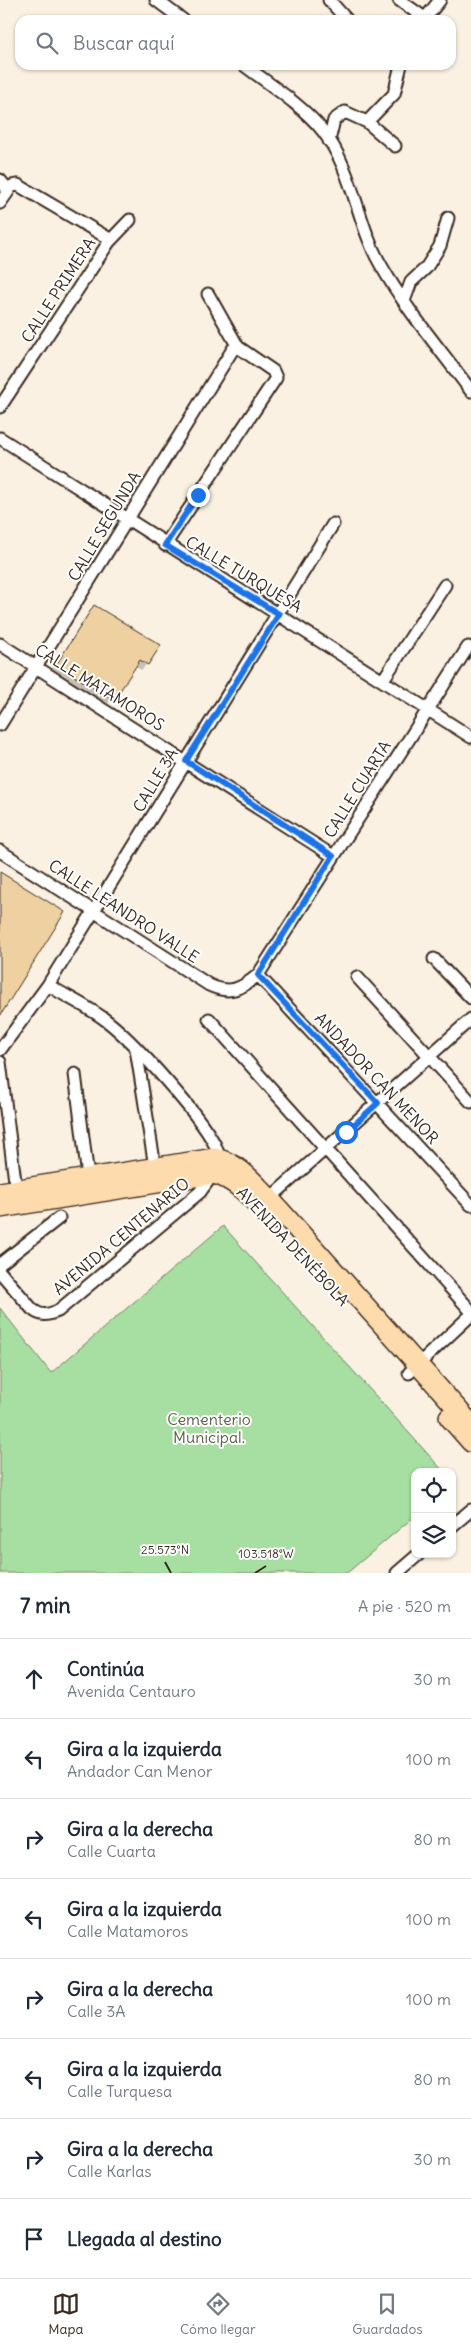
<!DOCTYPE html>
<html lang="es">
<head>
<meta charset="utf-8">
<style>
	body { margin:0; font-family:Delius,sans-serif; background:#f2f2f3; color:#1f2937 }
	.controls { position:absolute; right:15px; bottom:15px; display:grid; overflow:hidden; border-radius:10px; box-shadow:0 1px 4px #0004 }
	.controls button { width:45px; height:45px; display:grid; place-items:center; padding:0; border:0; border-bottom:1px solid #e0e1e3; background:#fff; color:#1f2937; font:25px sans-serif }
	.stop { position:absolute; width:15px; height:15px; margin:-11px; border:4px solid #1a73e8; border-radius:50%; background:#fff }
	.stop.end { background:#1a73e8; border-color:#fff; box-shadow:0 1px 5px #0008 }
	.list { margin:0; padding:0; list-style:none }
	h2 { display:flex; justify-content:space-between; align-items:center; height:65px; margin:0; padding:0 20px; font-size:21px }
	h2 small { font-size:16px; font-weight:400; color:#747a83 }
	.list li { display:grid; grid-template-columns:32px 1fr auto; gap:15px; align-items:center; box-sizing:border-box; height:80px; padding:0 20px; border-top:1px solid #e0e1e3 }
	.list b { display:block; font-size:19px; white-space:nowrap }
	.list p { margin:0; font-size:16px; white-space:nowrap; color:#747a83 }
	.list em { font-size:16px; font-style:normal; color:#747a83 }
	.icon { flex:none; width:28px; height:28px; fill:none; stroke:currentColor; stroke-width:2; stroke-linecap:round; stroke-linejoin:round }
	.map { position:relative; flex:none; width:471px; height:1573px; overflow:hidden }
	.search { position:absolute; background:#fff; box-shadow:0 1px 4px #0004; left:15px; right:15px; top:15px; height:55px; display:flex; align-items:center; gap:12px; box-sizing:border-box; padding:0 18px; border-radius:15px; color:#747a83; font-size:19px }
	.sheet { height:705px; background:#fff }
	nav { display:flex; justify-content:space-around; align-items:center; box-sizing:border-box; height:70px; border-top:1px solid #e0e1e3; background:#fff; font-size:14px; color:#747a83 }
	nav a { display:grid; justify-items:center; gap:2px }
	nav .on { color:#3b2a1e }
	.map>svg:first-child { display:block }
	.green { fill:#a7dea2; stroke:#718460 }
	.shadow { fill:#0003 }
	.building { fill:#eed0a1; stroke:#3b2a1e }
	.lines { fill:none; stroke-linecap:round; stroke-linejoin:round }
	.street-casing { stroke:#3b2a1e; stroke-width:15 }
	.primary-casing { stroke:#3b2a1e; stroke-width:22 }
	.street { stroke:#fff; stroke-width:11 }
	.primary { stroke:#fedbac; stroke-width:19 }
	.route { stroke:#1a73e8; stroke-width:6 }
	.ticks { fill:none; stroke:#3b2a1e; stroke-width:2 }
	.labels { text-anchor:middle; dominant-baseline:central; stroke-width:4; stroke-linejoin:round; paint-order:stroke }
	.street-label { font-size:16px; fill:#3b2a1e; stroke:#fff }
	.park-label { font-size:16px; fill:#5b6046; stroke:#fff }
	.ticks-label { font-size:12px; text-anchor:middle; fill:#3b2a1e; stroke:#fff; stroke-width:4; stroke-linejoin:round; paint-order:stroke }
</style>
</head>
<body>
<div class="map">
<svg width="471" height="1573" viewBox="0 0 471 1573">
	<rect width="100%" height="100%" fill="#faf1e3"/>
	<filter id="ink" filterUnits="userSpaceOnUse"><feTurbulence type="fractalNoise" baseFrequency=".02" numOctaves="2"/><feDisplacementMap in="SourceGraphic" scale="10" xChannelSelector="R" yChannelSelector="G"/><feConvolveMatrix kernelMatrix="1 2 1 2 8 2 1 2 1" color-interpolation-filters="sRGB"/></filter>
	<g filter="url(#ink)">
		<path class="green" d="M 223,1226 L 444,1472 L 415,1472 L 415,1516 L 347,1573 L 0,1573 L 0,1308 L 51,1373 Z"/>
		<path class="shadow" d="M 94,606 L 147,664 L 141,670 L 135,666 L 107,705 L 51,671 Z"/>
		<path class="building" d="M 94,605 L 161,645 L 148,665 L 140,660 L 114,700 L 56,665 Z
			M 0,872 L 65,912 L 0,1016 Z"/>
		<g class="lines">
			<defs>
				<path id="street" d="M 156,0 L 183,20
					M 329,0 L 347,20
					M 399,0 L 426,19
					M 424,20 L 440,0
					M 244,65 C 269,84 304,107 323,131 C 354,171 357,225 382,267 C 407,311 441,350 471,391
					M 367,122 L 394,94 L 401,65
					M 329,141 L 334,120 L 345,112 L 367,122 L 395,146
					M 0,180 L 8,190
					M 0,203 L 12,186 L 18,185 L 108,238 L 109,242
					M 208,294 L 238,347
					M 404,301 L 411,282 L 426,268 L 440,246 L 448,218
					M 0,407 L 109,242 L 130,220
					M 0,438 L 471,737
					M 165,545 L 276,378 L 273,371 L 238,347
					M 0,644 L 333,856
					M 383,680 L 445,585
					M 0,725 L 233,349 L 238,347
					M 0,851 L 209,985 C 230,995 241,989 258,975 L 468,647
					M 434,959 L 471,998
					M 258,975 L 471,1205
					M 357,977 L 471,1102
					M 48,985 C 67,997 89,1007 107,1021 C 133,1041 207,1122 217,1150 L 215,1158
					M 209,1019 L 471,1311
					M 136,1049 L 155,1167
					M 0,1050 L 48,985 L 333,524
					M 0,1062 L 16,1189
					M 75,1074 L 88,1177
					M 267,1201 L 471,1019
					M 0,1264 L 59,1218
					M 0,1272 L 32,1309 C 41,1317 48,1315 58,1311 L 200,1192 L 213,1174
					M 409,1373 L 471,1315
					M 452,1526 L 471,1510
					M 397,1573 L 419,1554"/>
				<path id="primary" d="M 0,1192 L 215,1158 C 239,1163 253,1182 270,1199 L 471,1424
					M 0,1208 L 213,1174 C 237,1179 256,1203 271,1220
					M 449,1417 L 471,1442"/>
			</defs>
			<use href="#street" class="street-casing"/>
			<use href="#primary" class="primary-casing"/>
			<use href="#street" class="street"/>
			<use href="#primary" class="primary"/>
		</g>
	</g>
	<g class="lines" filter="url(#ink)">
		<path class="route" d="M 198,495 L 165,545 L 279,614 L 186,761 L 333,856 L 258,975 L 378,1103 L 346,1132"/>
	</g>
	<path class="ticks" d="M 165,1562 L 171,1573M 255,1573 L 266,1566"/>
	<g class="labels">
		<g class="street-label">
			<text transform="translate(58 290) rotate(-57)">CALLE PRIMERA</text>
			<text transform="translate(104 526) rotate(-59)">CALLE SEGUNDA</text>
			<text transform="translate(244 574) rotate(31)">CALLE TURQUESA</text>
			<text transform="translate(100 687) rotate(32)">CALLE MATAMOROS</text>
			<text transform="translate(155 780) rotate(-59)">CALLE 3A</text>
			<text transform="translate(357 789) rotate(-58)">CALLE CUARTA</text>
			<text transform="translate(124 911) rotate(33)">CALLE LEANDRO VALLE</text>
			<text transform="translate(377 1078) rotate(47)">ANDADOR CAN MENOR</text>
			<text transform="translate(121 1236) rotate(-40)">AVENIDA CENTENARIO</text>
			<text transform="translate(293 1246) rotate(47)">AVENIDA DENÉBOLA</text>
		</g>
		<g class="park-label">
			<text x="209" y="1419">Cementerio<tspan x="209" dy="18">Municipal.</tspan></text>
		</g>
	</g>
	<g class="ticks-label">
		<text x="165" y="1554">25.573°N</text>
		<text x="266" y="1558">103.518°W</text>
	</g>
</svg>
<div class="controls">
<button><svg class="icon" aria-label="locate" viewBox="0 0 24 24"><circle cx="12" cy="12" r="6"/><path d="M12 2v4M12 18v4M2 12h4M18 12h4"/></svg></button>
<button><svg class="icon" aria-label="layers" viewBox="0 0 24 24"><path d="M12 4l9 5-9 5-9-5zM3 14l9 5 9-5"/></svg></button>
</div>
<div class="stop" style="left:346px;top:1132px"></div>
<div class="stop end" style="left:198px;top:495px"></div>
<div class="search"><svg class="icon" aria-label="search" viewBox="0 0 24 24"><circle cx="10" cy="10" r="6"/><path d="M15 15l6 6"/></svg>Buscar aquí</div>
</div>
<section class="sheet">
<h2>7 min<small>A pie · 520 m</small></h2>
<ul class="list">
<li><svg class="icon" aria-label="ahead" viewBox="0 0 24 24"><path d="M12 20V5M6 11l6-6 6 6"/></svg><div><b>Continúa</b><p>Avenida Centauro</p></div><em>30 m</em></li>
<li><svg class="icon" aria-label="left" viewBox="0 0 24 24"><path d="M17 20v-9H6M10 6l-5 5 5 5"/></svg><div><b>Gira a la izquierda</b><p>Andador Can Menor</p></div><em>100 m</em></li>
<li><svg class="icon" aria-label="right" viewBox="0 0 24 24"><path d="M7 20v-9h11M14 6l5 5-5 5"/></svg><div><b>Gira a la derecha</b><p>Calle Cuarta</p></div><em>80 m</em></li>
<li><svg class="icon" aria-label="left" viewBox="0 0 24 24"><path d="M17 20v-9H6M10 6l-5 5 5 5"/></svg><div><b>Gira a la izquierda</b><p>Calle Matamoros</p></div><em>100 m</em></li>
<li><svg class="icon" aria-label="right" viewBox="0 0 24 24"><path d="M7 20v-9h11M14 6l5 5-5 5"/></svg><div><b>Gira a la derecha</b><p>Calle 3A</p></div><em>100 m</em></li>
<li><svg class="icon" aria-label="left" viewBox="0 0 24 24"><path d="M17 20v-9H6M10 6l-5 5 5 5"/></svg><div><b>Gira a la izquierda</b><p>Calle Turquesa</p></div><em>80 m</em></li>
<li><svg class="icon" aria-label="right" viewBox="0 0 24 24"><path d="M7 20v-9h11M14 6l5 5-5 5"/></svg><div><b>Gira a la derecha</b><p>Calle Karlas</p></div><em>30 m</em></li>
<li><svg class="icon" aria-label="arrive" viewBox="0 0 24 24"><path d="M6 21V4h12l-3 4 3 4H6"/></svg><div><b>Llegada al destino</b></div></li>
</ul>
</section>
<nav>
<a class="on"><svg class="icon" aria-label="map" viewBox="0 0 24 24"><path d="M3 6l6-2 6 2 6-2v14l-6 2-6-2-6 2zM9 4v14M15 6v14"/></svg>Mapa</a>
<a><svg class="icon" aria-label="directions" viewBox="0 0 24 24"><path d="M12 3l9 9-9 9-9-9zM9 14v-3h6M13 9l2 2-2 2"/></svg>Cómo llegar</a>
<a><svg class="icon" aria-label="saved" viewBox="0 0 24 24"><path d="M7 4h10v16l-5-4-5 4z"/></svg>Guardados</a>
</nav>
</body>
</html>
